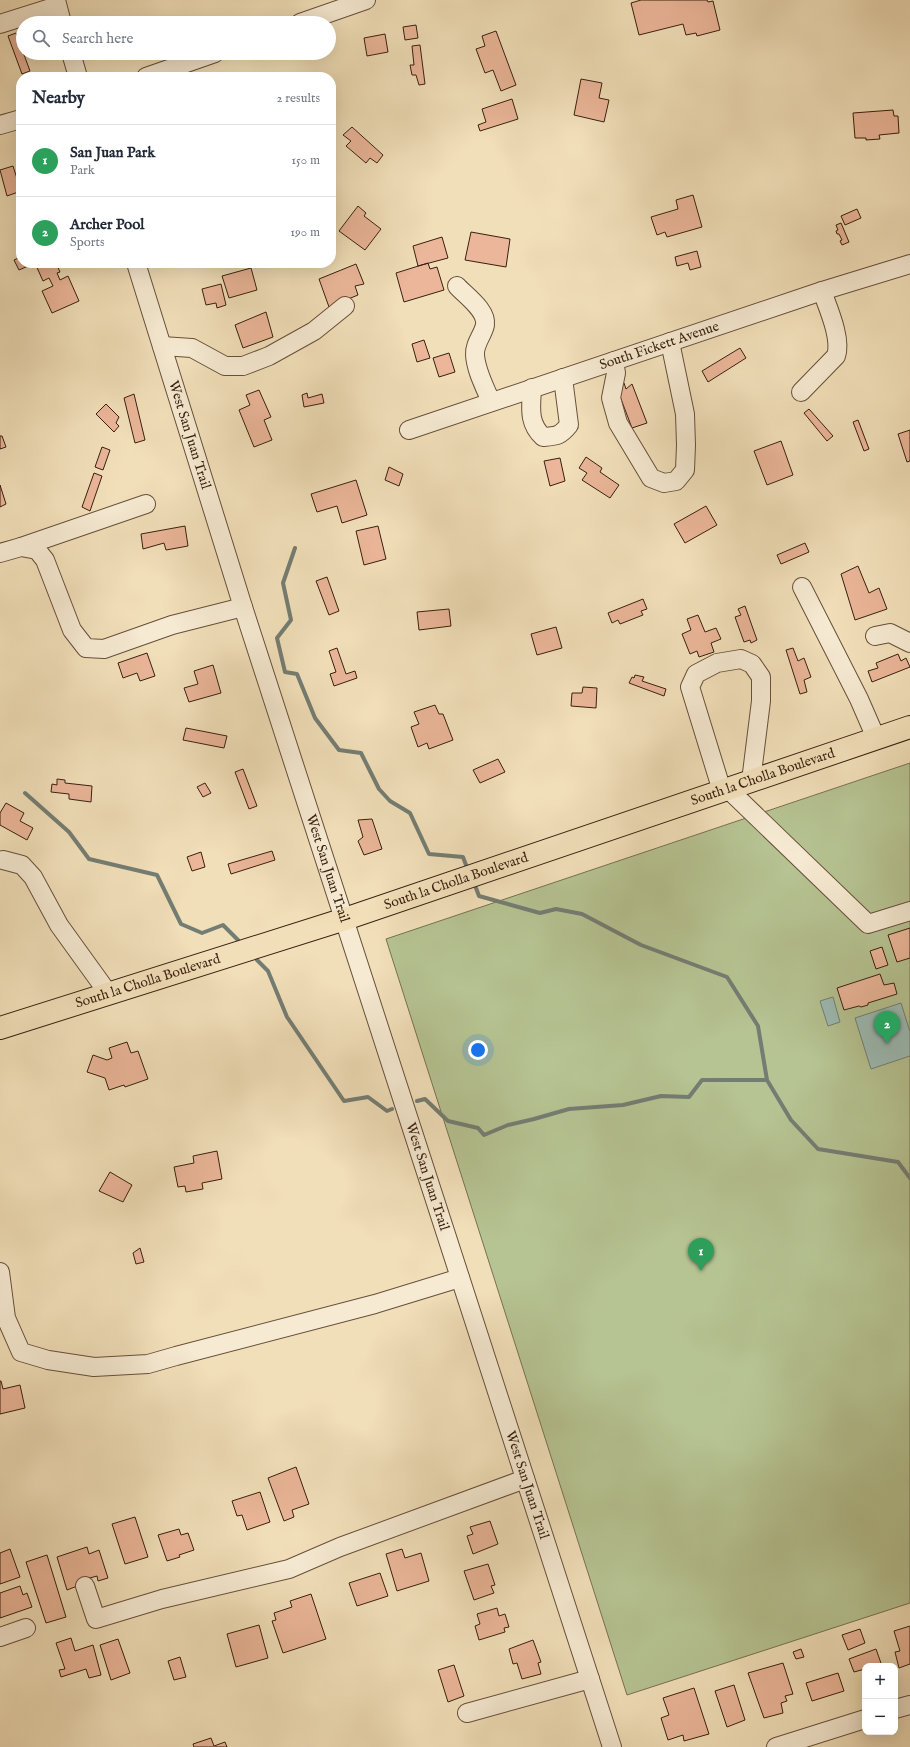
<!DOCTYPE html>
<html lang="en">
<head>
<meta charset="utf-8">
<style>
	body { margin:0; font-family:"IM FELL English",serif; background:#f6f6f7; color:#1f2937 }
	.controls { position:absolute; right:12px; bottom:12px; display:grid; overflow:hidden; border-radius:8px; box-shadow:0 4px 16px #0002 }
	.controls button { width:36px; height:36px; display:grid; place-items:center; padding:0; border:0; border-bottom:1px solid #e0e1e3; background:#fff; color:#1f2937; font:20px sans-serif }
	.you { position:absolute; left:478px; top:1050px; width:14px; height:14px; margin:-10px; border:3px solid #fff; border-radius:50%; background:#1a73e8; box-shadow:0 0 0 6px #1a73e833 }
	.badge { display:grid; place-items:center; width:26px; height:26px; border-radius:50%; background:#db2777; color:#fff; font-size:13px; font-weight:700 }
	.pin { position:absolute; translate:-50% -33px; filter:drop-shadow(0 1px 2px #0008) }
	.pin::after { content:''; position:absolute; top:21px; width:14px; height:12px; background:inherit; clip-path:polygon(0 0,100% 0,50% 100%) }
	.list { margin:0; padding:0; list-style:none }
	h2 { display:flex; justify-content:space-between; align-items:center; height:52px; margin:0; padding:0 16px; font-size:17px }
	h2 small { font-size:13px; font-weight:400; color:#747a83 }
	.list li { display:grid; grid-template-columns:26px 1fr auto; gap:12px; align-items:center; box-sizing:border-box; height:72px; padding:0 16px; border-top:1px solid #e0e1e3 }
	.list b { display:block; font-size:15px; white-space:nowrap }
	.list p { margin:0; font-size:13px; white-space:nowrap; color:#747a83 }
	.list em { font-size:13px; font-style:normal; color:#747a83 }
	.icon { flex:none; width:22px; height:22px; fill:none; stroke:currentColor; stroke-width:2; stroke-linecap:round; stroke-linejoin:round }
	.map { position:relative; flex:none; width:910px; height:1747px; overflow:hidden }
	.search { position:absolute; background:#fff; box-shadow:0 4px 16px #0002; left:16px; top:16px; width:320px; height:44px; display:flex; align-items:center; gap:10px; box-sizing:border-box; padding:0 14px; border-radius:22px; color:#747a83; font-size:15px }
	.panel { position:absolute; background:#fff; box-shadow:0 4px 16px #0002; left:16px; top:72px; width:320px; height:196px; border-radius:16px }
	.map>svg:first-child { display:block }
	.green { fill:#b6c392; stroke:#787150 }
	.water { fill:#9cbcb5; stroke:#747d73 }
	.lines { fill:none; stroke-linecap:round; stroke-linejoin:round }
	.stream { stroke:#747d73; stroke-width:4 }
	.building { fill:#ebb699; stroke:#391f0f }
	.minor-casing { stroke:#674f3a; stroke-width:20 }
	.major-casing { stroke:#391f0f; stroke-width:24 }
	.minor { stroke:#f6ead2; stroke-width:18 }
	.major { stroke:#f1dfb9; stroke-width:22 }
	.labels { text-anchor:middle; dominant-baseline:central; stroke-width:3; stroke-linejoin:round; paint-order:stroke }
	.street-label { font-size:14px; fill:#391f0f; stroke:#f6ead2 }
</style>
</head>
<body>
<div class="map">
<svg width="910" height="1747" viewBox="0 0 910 1747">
	<rect width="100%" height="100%" fill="#f1dfb9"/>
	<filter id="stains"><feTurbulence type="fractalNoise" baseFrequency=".005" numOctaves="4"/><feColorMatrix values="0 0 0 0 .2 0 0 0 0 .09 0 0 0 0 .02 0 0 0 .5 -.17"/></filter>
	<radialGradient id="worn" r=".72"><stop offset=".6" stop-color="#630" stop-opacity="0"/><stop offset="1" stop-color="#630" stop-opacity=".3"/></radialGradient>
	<path class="green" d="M 910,763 L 910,1603 L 627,1695 L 386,939 Z"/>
	<path class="water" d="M 833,997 L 840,1022 L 828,1026 L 820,1001 Z
		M 901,1003 L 910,1032 L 910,1056 L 871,1069 L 855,1018 Z"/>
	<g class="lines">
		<path class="stream" d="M 295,548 L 283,583 L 291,620 L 277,638 L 285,672 L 297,674 L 315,718 L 339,750 L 361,753 L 379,789 L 390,801 L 410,813 L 429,854 L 463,857 L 466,865
			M 25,793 L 69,832 L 89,859 L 157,875 L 181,924 L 202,933 L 223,925 L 238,940
			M 476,888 L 479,896 L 540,913 L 556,909 L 582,914 L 641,945 L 727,977 L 758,1026 L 767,1080 L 791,1120 L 818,1149 L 898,1162 L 910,1178
			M 257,960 L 268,971 L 287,1017 L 344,1101 L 368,1097 L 387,1111 L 392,1109
			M 417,1101 L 425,1099 L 448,1121 L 478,1128 L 484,1135 L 508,1125 L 534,1119 L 569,1109 L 623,1105 L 661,1096 L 689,1097 L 702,1080 L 767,1080"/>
	</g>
	<path class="building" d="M 641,0 L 707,0 L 708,2 L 713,1 L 720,30 L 697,36 L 696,33 L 686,35 L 683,24 L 639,35 L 631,3 Z
		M 416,25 L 418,38 L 405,40 L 403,27 Z
		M 496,31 L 516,85 L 501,91 L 493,70 L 485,73 L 476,49 L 485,46 L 482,36 Z
		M 16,33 L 30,71 L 22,74 L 8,36 Z
		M 385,34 L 388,52 L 367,56 L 364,38 Z
		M 420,45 L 425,84 L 419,85 L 416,75 L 412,75 L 410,65 L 414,65 L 412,46 Z
		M 581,79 L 602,83 L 599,98 L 609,100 L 604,122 L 574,115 Z
		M 512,99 L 518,119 L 480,131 L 478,125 L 486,122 L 482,109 Z
		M 893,110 L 894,116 L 898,116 L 899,133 L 879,135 L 880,139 L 866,140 L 866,138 L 855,138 L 853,113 Z
		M 352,127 L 383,155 L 377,163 L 370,158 L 366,163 L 346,146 L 351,141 L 343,135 Z
		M 13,166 L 21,191 L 7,196 L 0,170 Z
		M 693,195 L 702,227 L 667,237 L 665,232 L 657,235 L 651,217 L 678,209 L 676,200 Z
		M 358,206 L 366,213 L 364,216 L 381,229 L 365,250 L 339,231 Z
		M 857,209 L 861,218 L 845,225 L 841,216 Z
		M 841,223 L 849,242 L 842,245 L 840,241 L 842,240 L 839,234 L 837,234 L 836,231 L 838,230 L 836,225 Z
		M 471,232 L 510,239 L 506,267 L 465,260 Z
		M 442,237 L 448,258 L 418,266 L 413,246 Z
		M 697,251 L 701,267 L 690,270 L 688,263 L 677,266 L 675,257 Z
		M 21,257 L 21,263 L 35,263 L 19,270 L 14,260 Z
		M 35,263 L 56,263 L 60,272 L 57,273 L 60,280 L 68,276 L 79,301 L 52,313 L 42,291 L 53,286 L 49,278 L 43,281 Z
		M 428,263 L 430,269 L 437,267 L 444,290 L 404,302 L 396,273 Z
		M 356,264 L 364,284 L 355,286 L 358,295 L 329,307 L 319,279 Z
		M 251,268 L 257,290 L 229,298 L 222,276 Z
		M 221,284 L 226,305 L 217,308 L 216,303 L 206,305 L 202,289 Z
		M 266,312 L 273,337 L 243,348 L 235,325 Z
		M 424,340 L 430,358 L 417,362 L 412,344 Z
		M 740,348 L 746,358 L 708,382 L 702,371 Z
		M 449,353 L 455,372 L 439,377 L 433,358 Z
		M 624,383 L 626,389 L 632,384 L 647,423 L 632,428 L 616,386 Z
		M 259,390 L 271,417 L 264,420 L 272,440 L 254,447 L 239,410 L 250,405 L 246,395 Z
		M 307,393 L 308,398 L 322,394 L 324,403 L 304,407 L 302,395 Z
		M 134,394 L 145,440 L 135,443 L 124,398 Z
		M 106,404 L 119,417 L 116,423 L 119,426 L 114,432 L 96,414 Z
		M 809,409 L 833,436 L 827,441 L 804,413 Z
		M 858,420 L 869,449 L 864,451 L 853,422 Z
		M 910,430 L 910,461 L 907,462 L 898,434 Z
		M 0,436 L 2,436 L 6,447 L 0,449 Z
		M 781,441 L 793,475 L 767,485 L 754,451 Z
		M 102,447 L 110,450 L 103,470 L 95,467 Z
		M 586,457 L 602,468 L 600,472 L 619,485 L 610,498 L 582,480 L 587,473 L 579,468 Z
		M 560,458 L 565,481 L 550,486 L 544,461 Z
		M 389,467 L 403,474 L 399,486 L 385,480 Z
		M 94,473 L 102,476 L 90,511 L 82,507 Z
		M 356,480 L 367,515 L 342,523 L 337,506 L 317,512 L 311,494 Z
		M 0,485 L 6,504 L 0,507 Z
		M 706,506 L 717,525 L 685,543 L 674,524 Z
		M 185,526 L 188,546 L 166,550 L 164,543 L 143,549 L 141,534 Z
		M 378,526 L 386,559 L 364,565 L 356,531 Z
		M 805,543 L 809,552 L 781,564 L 777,555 Z
		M 858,566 L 869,593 L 879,588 L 887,609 L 855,620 L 841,574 Z
		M 327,577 L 339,611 L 329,615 L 316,581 Z
		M 643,599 L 647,609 L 641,611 L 643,615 L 620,624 L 618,620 L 612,623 L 608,613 Z
		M 745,606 L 757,640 L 751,643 L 750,640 L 744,642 L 735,617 L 741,615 L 738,609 Z
		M 449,609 L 451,626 L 419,630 L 417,612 Z
		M 698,615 L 705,632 L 716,628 L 721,639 L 711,643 L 714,652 L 699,657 L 697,651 L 690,654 L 682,634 L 691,630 L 687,619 Z
		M 556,627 L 562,648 L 537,655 L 531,634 Z
		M 337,648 L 346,674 L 355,671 L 357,678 L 334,686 L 330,674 L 336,672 L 329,651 Z
		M 793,648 L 798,661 L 804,658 L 811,677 L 804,680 L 807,692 L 800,694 L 786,650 Z
		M 147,653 L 155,676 L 140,681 L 137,673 L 123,678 L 118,663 Z
		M 898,654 L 901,661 L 906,658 L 910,667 L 872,682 L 868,671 L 878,668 L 876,663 Z
		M 213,665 L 221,693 L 189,702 L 184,688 L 198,684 L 194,671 Z
		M 635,675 L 644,677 L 642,681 L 666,689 L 664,696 L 629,683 L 632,677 L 634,678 Z
		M 583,687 L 597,688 L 596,708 L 571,706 L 572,693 L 582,693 Z
		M 435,705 L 439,714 L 443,714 L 453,740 L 429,749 L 427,743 L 418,747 L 411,727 L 419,724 L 414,712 Z
		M 186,728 L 227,736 L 224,748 L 183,740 Z
		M 498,759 L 505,772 L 480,783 L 473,770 Z
		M 243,769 L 257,806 L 249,809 L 235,772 Z
		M 57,779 L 65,780 L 65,783 L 92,786 L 91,802 L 69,799 L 69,794 L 51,792 L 52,784 L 57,785 Z
		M 205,783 L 211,793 L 203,797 L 197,787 Z
		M 6,803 L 24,813 L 20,821 L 33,828 L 27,840 L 0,825 L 0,813 Z
		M 372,819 L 382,849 L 364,855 L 358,841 L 363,837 L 358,820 Z
		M 272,851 L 275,860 L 231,874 L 228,864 Z
		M 201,852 L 205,867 L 192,871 L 187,857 Z
		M 910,928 L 910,958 L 897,962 L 888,935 Z
		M 882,947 L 888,965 L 876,969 L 870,951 Z
		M 880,974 L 884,985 L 894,983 L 897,994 L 868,1003 L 868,1005 L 861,1007 L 859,1006 L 844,1010 L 837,988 Z
		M 127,1042 L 131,1053 L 138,1051 L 148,1079 L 125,1087 L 124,1085 L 109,1090 L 105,1078 L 87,1072 L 93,1055 L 107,1060 L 112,1058 L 109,1048 Z
		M 217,1151 L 222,1179 L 202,1183 L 203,1189 L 186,1192 L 185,1186 L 178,1187 L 174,1167 L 194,1163 L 193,1156 Z
		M 110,1172 L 132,1185 L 123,1202 L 99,1191 Z
		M 140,1248 L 144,1262 L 136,1264 L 133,1253 Z
		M 0,1381 L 1,1381 L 3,1389 L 20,1385 L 25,1408 L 0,1414 Z
		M 296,1467 L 309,1504 L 292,1510 L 294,1517 L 284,1521 L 268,1478 Z
		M 260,1492 L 270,1522 L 247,1530 L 242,1515 L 237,1516 L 232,1501 Z
		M 135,1517 L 148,1557 L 125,1564 L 112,1524 Z
		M 490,1521 L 498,1544 L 473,1554 L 467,1536 L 473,1534 L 470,1527 Z
		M 179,1529 L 181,1535 L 188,1533 L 194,1550 L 179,1555 L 180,1557 L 167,1561 L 158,1535 Z
		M 87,1547 L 89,1554 L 99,1550 L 108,1578 L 98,1581 L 97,1576 L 79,1581 L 80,1585 L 67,1590 L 57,1557 Z
		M 10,1549 L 20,1577 L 0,1584 L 0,1553 Z
		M 402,1549 L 405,1558 L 421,1553 L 429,1581 L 397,1591 L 386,1554 Z
		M 47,1555 L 66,1617 L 46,1623 L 26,1562 Z
		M 488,1564 L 495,1585 L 491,1586 L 494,1593 L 474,1600 L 464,1571 Z
		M 380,1573 L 388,1596 L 357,1606 L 349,1583 Z
		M 20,1586 L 23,1595 L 27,1593 L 32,1607 L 0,1618 L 0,1593 Z
		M 311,1594 L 326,1639 L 283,1653 L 272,1621 L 276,1620 L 274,1613 L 292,1607 L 290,1601 Z
		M 497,1608 L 499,1616 L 505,1614 L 509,1627 L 504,1628 L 505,1632 L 479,1640 L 475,1626 L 480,1624 L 477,1614 Z
		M 259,1625 L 268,1658 L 236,1667 L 227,1634 Z
		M 910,1626 L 910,1664 L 899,1668 L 895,1652 L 900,1651 L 894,1631 Z
		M 860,1629 L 865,1643 L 848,1650 L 842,1635 Z
		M 71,1638 L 75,1651 L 93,1645 L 101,1675 L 89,1678 L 86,1669 L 61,1677 L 59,1670 L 65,1669 L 56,1643 Z
		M 118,1639 L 130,1673 L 111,1680 L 100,1645 Z
		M 533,1640 L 541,1662 L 538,1663 L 541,1674 L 522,1679 L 517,1663 L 513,1664 L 509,1649 Z
		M 801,1649 L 804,1657 L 796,1659 L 793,1652 Z
		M 876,1649 L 882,1666 L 865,1666 L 865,1669 L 854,1672 L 849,1659 Z
		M 180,1657 L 186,1677 L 174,1680 L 168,1661 Z
		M 783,1663 L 793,1694 L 785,1696 L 787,1701 L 781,1703 L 783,1713 L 764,1718 L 748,1673 Z
		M 454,1665 L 464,1696 L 448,1702 L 438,1670 Z
		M 838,1673 L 844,1691 L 812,1701 L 806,1683 Z
		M 734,1685 L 745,1720 L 727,1727 L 715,1691 Z
		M 694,1688 L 709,1734 L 684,1741 L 683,1735 L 668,1740 L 661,1718 L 669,1715 L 663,1698 Z
		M 211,1738 L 214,1746 L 225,1742 L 227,1747 L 194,1747 L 193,1744 Z"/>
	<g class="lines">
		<defs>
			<g id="minor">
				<path d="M 56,0 L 62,23"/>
				<path d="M 300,23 L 366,0"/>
				<path d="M 0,24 L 57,6"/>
				<path d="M 71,53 L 78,77"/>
				<path d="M 146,77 L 215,53"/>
				<path d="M 0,125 L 21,119"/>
				<path id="s1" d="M 136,263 L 243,607 L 612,1747"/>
				<path d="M 457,286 C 466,296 487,310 485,325 C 483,335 474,344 475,355 C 476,371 485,387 491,402"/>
				<path d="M 162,346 L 192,348 L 225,366 L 243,366 L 269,356 L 314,331 L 345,306"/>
				<path d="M 614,361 L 616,373 L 611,398 L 618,423 L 651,478 L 664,483 L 676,481 L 685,470 L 686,445 L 685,414 L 670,342"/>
				<path d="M 532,388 C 531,408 528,423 543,437 C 557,436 560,436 569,425 L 563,378"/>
				<path d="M 801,392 L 836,356 C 842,339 828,308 822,291"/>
				<path id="s2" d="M 409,430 L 822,291 L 910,264"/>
				<path d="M 21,547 L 146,504"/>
				<path d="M 0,553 L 21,547 L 37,550 L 45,560 L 72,630 L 86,648 L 104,649 L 172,625 L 243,607"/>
				<path d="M 802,587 L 859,699 L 876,738"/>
				<path d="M 875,636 L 890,633 L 910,643"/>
				<path d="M 728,789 L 868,924 L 910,911"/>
				<path d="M 722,791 L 690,687 L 696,674 L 717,663 L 741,659 L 752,664 L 761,677 L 761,701 L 751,781"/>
				<path d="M 3,860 L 22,865 L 33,877 L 59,925 L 108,993"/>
				<path d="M 0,1272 L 6,1318 L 21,1352 L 48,1360 L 94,1367 L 148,1364 L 176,1356 L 375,1304 L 460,1278"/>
				<path d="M 85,1586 L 96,1619 L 162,1599 L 289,1569 L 340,1547 L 525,1479"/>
				<path d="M 0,1637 L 26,1628"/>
				<path d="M 895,1709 L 910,1705"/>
				<path d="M 467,1713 L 590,1679"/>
				<path d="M 776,1747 L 865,1719"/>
			</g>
			<g id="major">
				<path id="s3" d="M 0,1028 L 345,919 L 910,727"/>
			</g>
		</defs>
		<use href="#minor" class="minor-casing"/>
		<use href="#major" class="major-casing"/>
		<use href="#minor" class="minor"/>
		<use href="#major" class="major"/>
	</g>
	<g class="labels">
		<g class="street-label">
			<text stroke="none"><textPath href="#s2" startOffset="264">South Fickett Avenue</textPath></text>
			<text stroke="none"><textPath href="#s1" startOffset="180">West San Juan Trail</textPath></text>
			<text stroke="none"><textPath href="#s3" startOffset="803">South la Cholla Boulevard</textPath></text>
			<text stroke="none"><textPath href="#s1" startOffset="635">West San Juan Trail</textPath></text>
			<text stroke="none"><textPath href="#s3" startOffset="479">South la Cholla Boulevard</textPath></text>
			<text stroke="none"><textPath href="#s3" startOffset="155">South la Cholla Boulevard</textPath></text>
			<text stroke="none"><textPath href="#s1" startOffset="959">West San Juan Trail</textPath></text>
			<text stroke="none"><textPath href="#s1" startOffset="1283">West San Juan Trail</textPath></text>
		</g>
	</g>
	<rect width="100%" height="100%" filter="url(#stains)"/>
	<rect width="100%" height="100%" fill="url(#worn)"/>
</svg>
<div class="controls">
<button>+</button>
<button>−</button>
</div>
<div class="you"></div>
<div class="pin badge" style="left:701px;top:1271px;background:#2e9e5b">1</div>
<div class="pin badge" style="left:887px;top:1044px;background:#2e9e5b">2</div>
<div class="search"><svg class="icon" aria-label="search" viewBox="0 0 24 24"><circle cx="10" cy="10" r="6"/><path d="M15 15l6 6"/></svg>Search here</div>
<section class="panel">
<h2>Nearby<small>2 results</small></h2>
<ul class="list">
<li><span class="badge" style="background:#2e9e5b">1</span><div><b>San Juan Park</b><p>Park</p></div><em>150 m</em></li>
<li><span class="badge" style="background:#2e9e5b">2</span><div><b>Archer Pool</b><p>Sports</p></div><em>190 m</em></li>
</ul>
</section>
</div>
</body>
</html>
